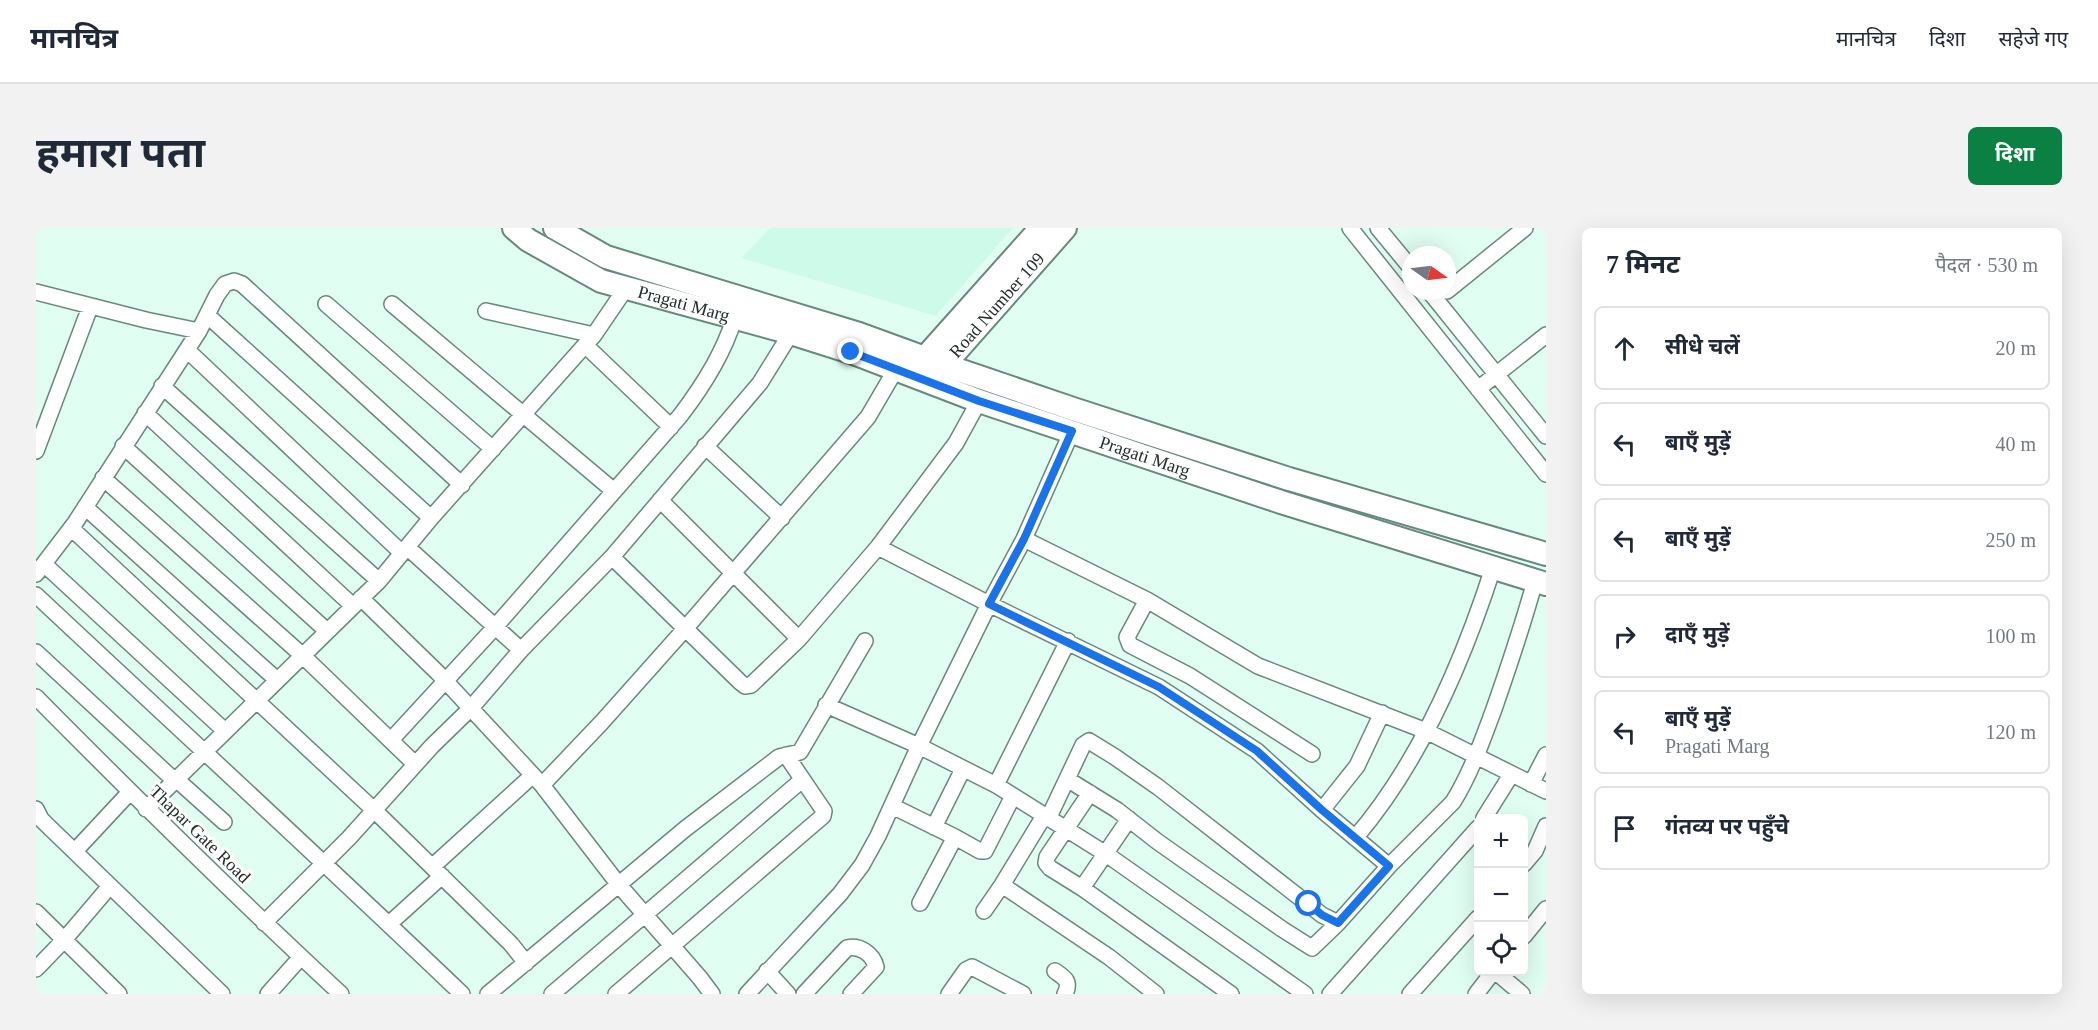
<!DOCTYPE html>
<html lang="hi">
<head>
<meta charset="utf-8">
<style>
	body { margin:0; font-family:"Times New Roman","Noto Sans Devanagari",serif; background:#f2f2f3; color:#1f2937 }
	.controls { position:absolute; right:18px; bottom:18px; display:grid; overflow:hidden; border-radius:9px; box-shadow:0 6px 24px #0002 }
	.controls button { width:54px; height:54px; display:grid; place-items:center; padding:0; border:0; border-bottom:2px solid #e0e1e3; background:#fff; color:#1f2937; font:30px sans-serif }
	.compass { position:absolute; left:1366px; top:18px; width:54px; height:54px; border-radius:50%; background:#fff; box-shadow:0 6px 24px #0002; rotate:104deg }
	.stop { position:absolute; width:18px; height:18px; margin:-14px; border:4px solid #1a73e8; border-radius:50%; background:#fff }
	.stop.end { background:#1a73e8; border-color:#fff; box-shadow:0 2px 6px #0008 }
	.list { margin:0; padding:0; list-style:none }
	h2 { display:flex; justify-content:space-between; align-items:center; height:78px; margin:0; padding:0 24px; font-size:26px }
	h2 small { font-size:20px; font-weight:400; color:#747a83 }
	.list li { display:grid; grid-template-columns:39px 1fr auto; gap:18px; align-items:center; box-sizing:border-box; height:84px; margin:0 12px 12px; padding:0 12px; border:2px solid #e0e1e3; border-radius:9px }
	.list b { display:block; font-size:22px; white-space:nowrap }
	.list p { margin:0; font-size:20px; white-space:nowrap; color:#747a83 }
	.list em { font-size:20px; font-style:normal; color:#747a83 }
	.icon { flex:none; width:33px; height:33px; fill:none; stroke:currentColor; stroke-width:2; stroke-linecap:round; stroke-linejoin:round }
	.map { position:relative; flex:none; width:1510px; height:766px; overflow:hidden; border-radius:9px }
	header { display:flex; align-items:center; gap:36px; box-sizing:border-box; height:84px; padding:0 30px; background:#fff; border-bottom:2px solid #e0e1e3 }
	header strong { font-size:28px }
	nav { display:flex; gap:33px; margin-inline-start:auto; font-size:21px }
	.intro { display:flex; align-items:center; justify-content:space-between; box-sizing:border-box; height:144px; padding:0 36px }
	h1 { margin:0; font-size:42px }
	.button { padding:15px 27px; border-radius:9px; background:#0b8043; color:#fff; font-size:21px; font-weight:700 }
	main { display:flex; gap:36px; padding:0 36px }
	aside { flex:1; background:#fff; border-radius:9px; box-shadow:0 6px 24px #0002 }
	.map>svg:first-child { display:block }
	.built { fill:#cefbe9 }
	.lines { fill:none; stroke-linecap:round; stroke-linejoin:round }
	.street-casing { stroke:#688a7d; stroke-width:18 }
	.secondary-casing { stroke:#688a7d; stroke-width:26 }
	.street { stroke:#fff; stroke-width:15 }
	.secondary { stroke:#fff; stroke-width:22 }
	.route { stroke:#1a73e8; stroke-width:8 }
	.labels { text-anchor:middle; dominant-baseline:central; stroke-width:6; stroke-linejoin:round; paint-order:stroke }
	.street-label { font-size:18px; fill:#212f29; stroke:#fff }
</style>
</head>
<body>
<header>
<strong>मानचित्र</strong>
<nav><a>मानचित्र</a><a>दिशा</a><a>सहेजे गए</a></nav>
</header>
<div class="intro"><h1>हमारा पता</h1><a class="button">दिशा</a></div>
<main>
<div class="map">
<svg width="1510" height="766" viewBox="0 0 1510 766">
	<rect width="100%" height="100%" fill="#e1fef3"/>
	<path class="built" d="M 734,0 L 977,0 L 900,88 L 705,30 Z"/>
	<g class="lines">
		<defs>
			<path id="street" d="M 1314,0 L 1510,246
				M 1342,0 L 1375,40
				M 1393,63 L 1510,208
				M 1411,63 L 1489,0
				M 0,64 L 110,92 L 163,103
				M 290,76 L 457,221
				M 356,76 L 578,263
				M 450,83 L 558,107
				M 172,88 L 395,290
				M 549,117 L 635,199
				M 151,122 L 366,325
				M 126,158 L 343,353
				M 1442,161 L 1510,107
				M 109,185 L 317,378
				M 87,218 L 291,403
				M 669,218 L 746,290
				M 0,223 L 54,79
				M 67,250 L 266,427 L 379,536
				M 624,272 L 763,411
				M 49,279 L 241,452
				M 35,300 L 338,582 L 475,716 L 490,735
				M 988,311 L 1111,372 L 1222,438 L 1390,503 L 1510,563
				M 371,319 L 485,422
				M 842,319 L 953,376 L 1123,459 L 1221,523 L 1286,582 L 1353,638
				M 576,329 L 704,454 L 709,458 L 715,457 L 763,411 L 842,319 L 920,215 L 943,173
				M 8,336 L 189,503
				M 0,346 L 39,295 L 163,103 L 181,67 L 189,56 L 198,53 L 206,56 L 426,257
				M 0,367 C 142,500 286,632 426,766
				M 325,370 L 402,445 L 506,557 L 583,657 L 664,750 L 676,766
				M 1111,372 L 1091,409 L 1094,417 L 1154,448 L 1276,526
				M 0,424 L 139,553
				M 0,469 C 100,570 201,670 305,766
				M 790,477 L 883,518 L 960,557 L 1070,626 L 1269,766
				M 355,512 L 459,399 L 644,188 C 667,158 687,127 698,91
				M 140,551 L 188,594
				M 1031,551 L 1081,582 L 1122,614 L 1246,701 L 1276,720 L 1302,695 L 1353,638 L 1417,574 C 1435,545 1446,513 1458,481 C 1473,438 1487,396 1499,353
				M 1495,556 L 1510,527
				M 506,557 L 566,494 L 648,402 L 832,189 L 860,141
				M 960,557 L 1032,413
				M 1054,565 L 1011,629 L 1010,635 L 1014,640 L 1046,660 L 1195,766
				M 856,578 L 919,609 L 884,675
				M 0,581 L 5,591 L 11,597 L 186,766
				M 110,581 L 343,353 L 395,290 L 558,107 L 590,60
				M 1286,582 L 1321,538 L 1346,485
				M 1448,590 L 1475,547
				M 1012,591 L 1047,517 L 1053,513 L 1079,529 L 1122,559 L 1286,687 L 1302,695
				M 898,599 L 927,541
				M 919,609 L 944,623 L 949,623 L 977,568
				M 1319,610 C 1383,536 1427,433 1457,340
				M 39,623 L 94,564
				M 1488,636 L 1499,623 L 1510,598
				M 397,638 L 497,547
				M 966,657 L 1073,729 L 1120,766
				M 1046,660 L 1093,591
				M 948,683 L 966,657 L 1008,588
				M 0,684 L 83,766
				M 228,695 L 313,610 L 396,518 L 435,480 L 485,422 L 576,329 L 724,155 L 755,105
				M 353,696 L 406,648
				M 1488,708 L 1510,681
				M 0,741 L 28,712 L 74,658
				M 731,743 L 752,766
				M 1019,743 C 1029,750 1035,753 1029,766
				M 1460,744 L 1486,766
				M 232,766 L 265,729
				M 452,766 L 649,601 L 743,529 L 764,524 L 829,413
				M 516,766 L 766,552
				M 580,766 L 787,588 L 788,583 L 750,527
				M 711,766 L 804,666 L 826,637 L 842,608 L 883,518 L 953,376 L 988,311 L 1036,203
				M 768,766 L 811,720 C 824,717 837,726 840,739 L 815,766
				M 913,766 L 930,742 L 936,739 L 987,766
				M 1294,766 L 1442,600
				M 1374,766 L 1442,690
				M 1440,766 L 1457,744"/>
			<g id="secondary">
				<path id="s1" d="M 478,0 L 492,12 L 565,53 L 755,105 L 815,124 L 943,173 L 1245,274 L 1510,356"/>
				<path d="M 519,0 L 570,29 L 823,106 L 908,137 L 1037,181 L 1253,251 L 1510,326"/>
				<path d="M 879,141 L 1005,0"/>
				<path id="s2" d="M 900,146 L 1029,0"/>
			</g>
		</defs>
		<use href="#street" class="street-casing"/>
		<use href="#secondary" class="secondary-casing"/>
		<use href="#street" class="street"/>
		<use href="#secondary" class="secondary"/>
	</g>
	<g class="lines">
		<path class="route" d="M 815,124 L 943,173 L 1036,203 L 988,311 L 953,376 L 1123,459 L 1221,523 L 1286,582 L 1353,638 L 1302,695 L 1286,687 L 1273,676"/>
	</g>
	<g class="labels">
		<g class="street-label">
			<text stroke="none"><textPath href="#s1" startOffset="188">Pragati Marg</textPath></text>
			<text stroke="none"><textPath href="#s2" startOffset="92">Road Number 109</textPath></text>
			<text stroke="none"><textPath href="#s1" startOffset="674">Pragati Marg</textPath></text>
			<text transform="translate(164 606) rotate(44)">Thapar Gate Road</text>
		</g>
	</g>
</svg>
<div class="controls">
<button>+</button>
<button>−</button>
<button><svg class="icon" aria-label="locate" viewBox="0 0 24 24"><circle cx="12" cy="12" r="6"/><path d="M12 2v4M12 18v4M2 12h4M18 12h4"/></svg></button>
</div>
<svg class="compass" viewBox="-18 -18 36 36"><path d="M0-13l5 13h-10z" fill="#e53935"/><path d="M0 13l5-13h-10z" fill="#747a83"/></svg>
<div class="stop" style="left:1273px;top:676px"></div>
<div class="stop end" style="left:815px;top:124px"></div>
</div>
<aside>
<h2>7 मिनट<small>पैदल · 530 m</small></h2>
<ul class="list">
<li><svg class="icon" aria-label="ahead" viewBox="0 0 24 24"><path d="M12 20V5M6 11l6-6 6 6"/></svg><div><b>सीधे चलें</b></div><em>20 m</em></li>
<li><svg class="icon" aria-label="left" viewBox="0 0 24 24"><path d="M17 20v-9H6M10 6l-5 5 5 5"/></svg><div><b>बाएँ मुड़ें</b></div><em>40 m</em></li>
<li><svg class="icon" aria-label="left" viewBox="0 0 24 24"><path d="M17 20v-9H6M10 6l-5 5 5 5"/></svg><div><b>बाएँ मुड़ें</b></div><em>250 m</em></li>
<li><svg class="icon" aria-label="right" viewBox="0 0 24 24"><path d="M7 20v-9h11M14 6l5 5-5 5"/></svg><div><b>दाएँ मुड़ें</b></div><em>100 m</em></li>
<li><svg class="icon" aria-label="left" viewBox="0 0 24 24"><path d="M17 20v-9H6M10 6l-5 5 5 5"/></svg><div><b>बाएँ मुड़ें</b><p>Pragati Marg</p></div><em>120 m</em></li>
<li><svg class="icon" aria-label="arrive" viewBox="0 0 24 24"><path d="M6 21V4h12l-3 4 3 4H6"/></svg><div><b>गंतव्य पर पहुँचे</b></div></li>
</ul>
</aside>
</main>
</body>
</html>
